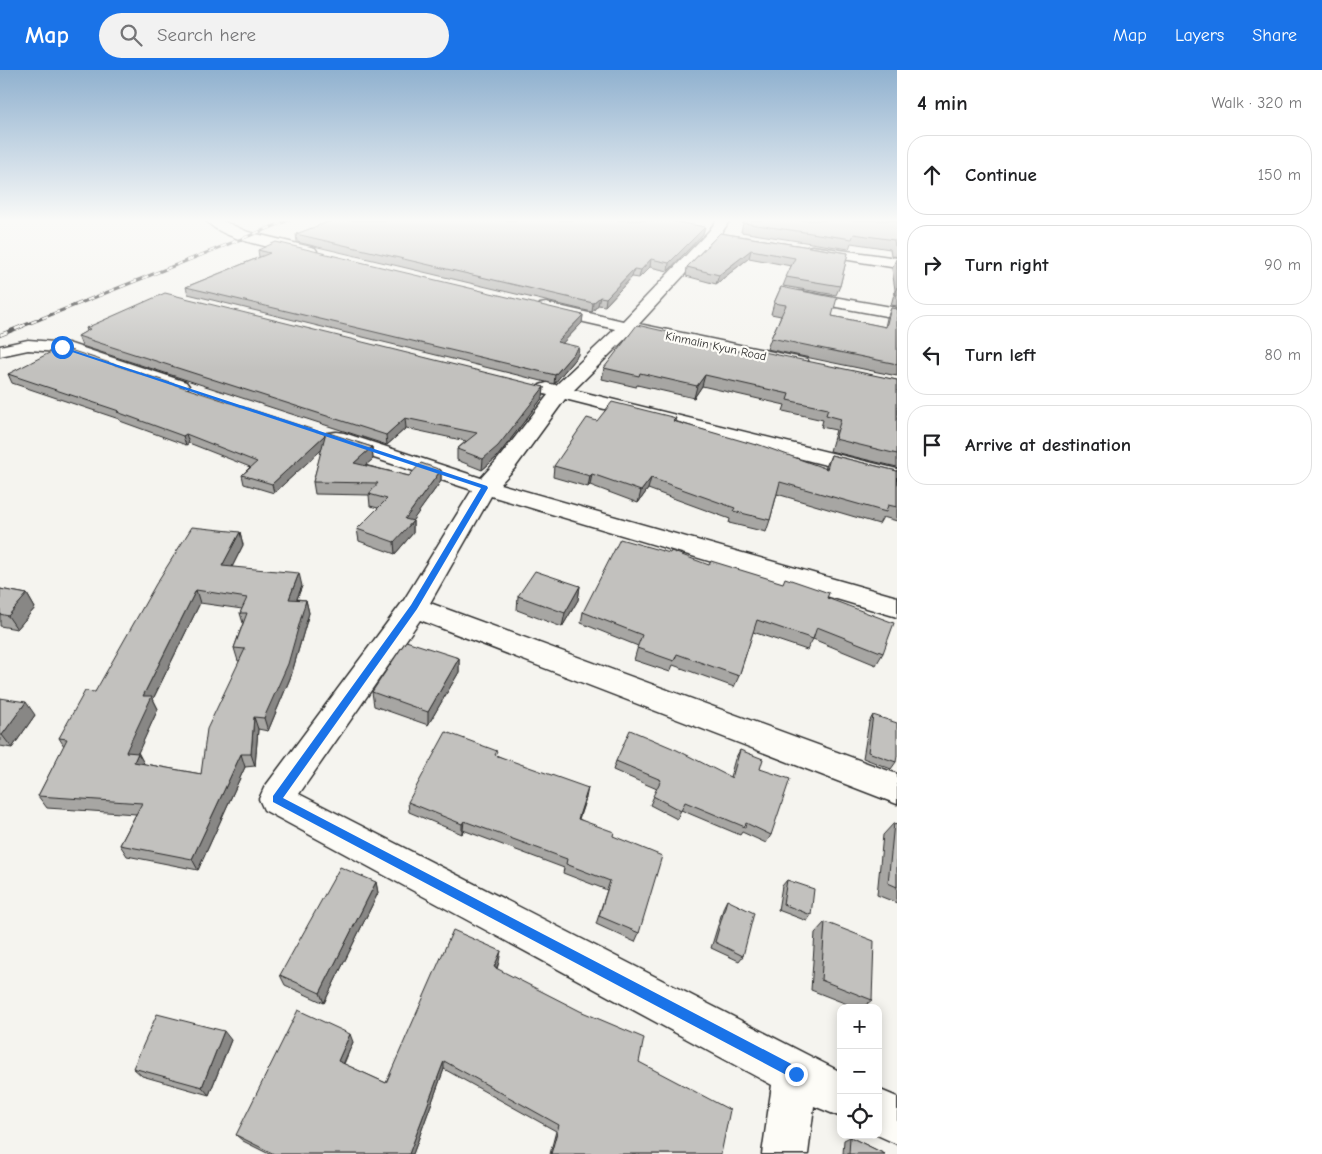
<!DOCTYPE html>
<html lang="en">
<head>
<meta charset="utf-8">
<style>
	body { margin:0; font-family:"Comic Neue",sans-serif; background:#f2f2f2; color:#202124 }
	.controls { position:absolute; right:15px; bottom:15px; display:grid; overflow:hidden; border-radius:10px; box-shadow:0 2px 12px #0003 }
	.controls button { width:45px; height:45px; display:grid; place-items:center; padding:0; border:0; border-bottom:1px solid #e0e0e0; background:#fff; color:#202124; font:25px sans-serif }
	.stop { position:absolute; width:15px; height:15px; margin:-11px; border:4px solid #1a73e8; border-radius:50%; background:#fff }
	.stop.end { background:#1a73e8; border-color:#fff; box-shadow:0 1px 5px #0008 }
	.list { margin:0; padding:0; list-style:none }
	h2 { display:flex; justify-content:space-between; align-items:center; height:65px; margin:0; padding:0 20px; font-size:21px }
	h2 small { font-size:16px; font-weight:400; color:#757577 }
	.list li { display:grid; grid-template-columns:32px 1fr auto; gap:15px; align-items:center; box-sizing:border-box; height:80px; margin:0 10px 10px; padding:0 10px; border:1px solid #e0e0e0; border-radius:20px }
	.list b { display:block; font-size:19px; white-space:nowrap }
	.list em { font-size:16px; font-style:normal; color:#757577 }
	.icon { flex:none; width:28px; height:28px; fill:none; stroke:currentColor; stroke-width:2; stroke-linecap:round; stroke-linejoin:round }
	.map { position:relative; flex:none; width:897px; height:1084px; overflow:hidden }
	header { display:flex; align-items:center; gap:30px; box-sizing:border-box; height:70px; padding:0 25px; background:#1a73e8; color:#fff }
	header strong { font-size:24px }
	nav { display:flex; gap:28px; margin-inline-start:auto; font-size:18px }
	.search { width:350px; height:45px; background:#f2f2f2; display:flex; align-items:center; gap:12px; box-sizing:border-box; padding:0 18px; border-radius:28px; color:#757577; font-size:19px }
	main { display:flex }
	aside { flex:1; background:#fff }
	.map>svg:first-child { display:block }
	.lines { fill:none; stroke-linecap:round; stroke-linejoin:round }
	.minor-casing { stroke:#2b2b2b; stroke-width:3 }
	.minor { fill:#fdfcf7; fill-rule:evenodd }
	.rail-far1-casing { stroke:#2b2b2b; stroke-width:3 }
	.rail-casing { stroke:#2b2b2b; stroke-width:4 }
	.rail-far1 { stroke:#fdfcf7; stroke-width:2; stroke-dasharray:6; stroke-linecap:butt }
	.rail { stroke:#fdfcf7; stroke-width:2.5; stroke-dasharray:8; stroke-linecap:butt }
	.wall { fill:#a7a6a3; stroke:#2b2b2b; fill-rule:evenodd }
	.shaded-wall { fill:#888785; stroke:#2b2b2b }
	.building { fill:#c2c1be; stroke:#2b2b2b; fill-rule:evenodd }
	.route { fill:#1a73e8 }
	.labels { text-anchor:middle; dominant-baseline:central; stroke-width:4.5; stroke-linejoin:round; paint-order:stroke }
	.far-street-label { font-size:12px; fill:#2b2b2b; stroke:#fdfcf7 }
</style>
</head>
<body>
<header>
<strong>Map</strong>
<div class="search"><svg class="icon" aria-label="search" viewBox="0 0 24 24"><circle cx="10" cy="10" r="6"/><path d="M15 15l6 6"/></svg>Search here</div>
<nav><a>Map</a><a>Layers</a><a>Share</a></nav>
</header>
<main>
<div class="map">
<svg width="897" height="1084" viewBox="0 0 897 1084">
	<rect width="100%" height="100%" fill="#f5f4ef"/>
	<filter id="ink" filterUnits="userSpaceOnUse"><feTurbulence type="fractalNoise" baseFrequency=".02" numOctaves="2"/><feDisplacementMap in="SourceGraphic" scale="10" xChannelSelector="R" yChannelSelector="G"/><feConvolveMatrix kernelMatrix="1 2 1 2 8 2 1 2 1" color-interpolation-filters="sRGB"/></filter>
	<g filter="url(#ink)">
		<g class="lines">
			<defs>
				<path id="minor" d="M 206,150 L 221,150 L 248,162 L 315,178 L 317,181 L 315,184 L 310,185 C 285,180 221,171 206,150 Z
					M 717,150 L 730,150 L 719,167 L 639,254 L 807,289 L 809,293 L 807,297 L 800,299 L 631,263 L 574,320 L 897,399 L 897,413 L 565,329 L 514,399 L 500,414 L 897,527 L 897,547 L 491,426 L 430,533 L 897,704 L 897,734 L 420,550 L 299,724 L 841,1002 L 841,1047 L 814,1036 L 808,1084 L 762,1084 L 772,1015 L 264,740 L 259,729 L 264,718 L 404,530 L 472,420 L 328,373 L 325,368 L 328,363 L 336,362 L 344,363 L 481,408 L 498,389 L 548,325 L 540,323 L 537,319 L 540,315 L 547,313 L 556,315 L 615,259 L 540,242 L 538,238 L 540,234 L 546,233 L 623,251 L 709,161 Z
					M 812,176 L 897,188 L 897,198 L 807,183 L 805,180 L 807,177 Z
					M 799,221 L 897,238 L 897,248 L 793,229 L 791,226 L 793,223 Z
					M 28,270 L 68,273 L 186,312 L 189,316 L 186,320 L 179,322 L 172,320 L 60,282 L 28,280 L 0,286 L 0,276 Z
					M 878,1019 L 897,1027 L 897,1074 L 877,1065 Z"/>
			</defs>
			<use href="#minor" class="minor-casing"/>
			<use href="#minor" class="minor"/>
			<defs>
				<path id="rail-far1" d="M 20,257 L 289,150"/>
				<path id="rail" d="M 0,265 L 23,256"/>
			</defs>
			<use href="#rail-far1" class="rail-far1-casing"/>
			<use href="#rail" class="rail-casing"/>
			<use href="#rail-far1" class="rail-far1"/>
			<use href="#rail" class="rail"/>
		</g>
		<path class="wall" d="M 897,150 L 897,187 L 891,185 L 890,179 L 851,173 L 849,179 L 741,162 L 743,153 Z
			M 720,163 L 848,183 L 840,216 L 836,225 L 783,216 L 791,196 L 749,188 L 716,214 L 686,206 L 687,197 Z
			M 296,164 L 703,164 L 668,201 L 650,197 L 639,208 L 632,207 L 605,236 L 598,235 L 592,242 L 297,172 Z
			M 258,180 L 583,245 L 582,253 L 562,273 L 578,285 L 554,314 L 188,224 L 186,217 L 260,187 L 259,187 Z
			M 896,189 L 897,189 L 897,236 L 891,235 L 895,220 L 892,199 Z
			M 781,217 L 832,246 L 885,257 L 887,248 L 891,238 L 897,239 L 897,306 L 767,279 L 771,268 L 781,246 L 771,244 L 774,233 Z
			M 86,258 L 544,317 L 543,327 L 497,387 L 482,400 L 457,390 L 457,379 L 466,371 L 406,358 L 387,375 L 82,276 L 78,266 L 87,261 Z
			M 668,266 L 762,286 L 897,310 L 897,397 L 830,381 L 836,360 L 821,357 L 823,350 L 783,341 L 785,335 L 702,316 L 694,328 L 637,315 L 636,317 L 602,309 L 604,298 Z
			M 8,304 L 326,364 L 372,377 L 373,389 L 365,395 L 409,406 L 441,400 L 441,411 L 412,451 L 413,451 L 413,463 L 395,484 L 359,471 L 357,459 L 378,438 L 370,436 L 369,425 L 315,424 L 313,412 L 322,379 L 274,423 L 244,414 L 242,405 L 250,397 L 189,373 L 186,375 L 120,351 L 119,349 L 12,313 Z
			M 676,348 L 675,351 L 825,399 L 831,385 L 897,401 L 897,451 L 883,447 L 879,454 L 777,424 L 770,450 L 766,462 L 729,453 L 730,449 L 648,419 L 638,433 L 590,415 L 588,417 L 553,407 L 554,396 L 597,351 Z
			M 240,462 L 243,475 L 232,497 L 302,516 L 297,529 L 306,530 L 309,543 L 291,606 L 268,661 L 258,659 L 255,696 L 245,697 L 198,800 L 127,786 L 120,775 L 136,744 L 47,738 L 38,726 L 64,676 L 59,668 L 95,622 ZM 200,533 L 242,539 L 240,543 L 243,553 L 234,578 L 238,591 L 240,591 L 201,704 L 144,694 L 138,682 L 158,639 L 153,629 Z
			M 709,495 L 827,528 L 883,583 L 876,595 L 813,569 L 807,580 L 753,562 L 739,606 L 734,617 L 673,595 L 670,602 L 634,590 L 638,576 L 581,553 L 583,542 Z
			M 580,516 L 578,530 L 562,557 L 517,540 L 518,526 Z
			M 0,519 L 27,524 L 35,538 L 17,559 L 0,556 Z
			M 459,588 L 459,602 L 428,655 L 374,636 L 372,622 Z
			M 0,628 L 35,645 L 12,678 L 0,676 Z
			M 873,645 L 896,692 L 891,699 L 863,688 L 869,652 Z
			M 740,680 L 760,699 L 771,765 L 766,773 L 742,762 L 740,765 L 681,740 L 677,749 L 650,735 L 657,719 L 613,700 L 616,691 L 730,707 L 735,689 Z
			M 496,685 L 586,728 L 579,749 L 613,766 L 639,863 L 635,872 L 596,854 L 607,820 L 563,803 L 564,798 L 463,760 L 462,764 L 409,742 L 408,732 Z
			M 894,753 L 897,754 L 897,833 L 877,825 L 883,765 Z
			M 787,810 L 811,845 L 807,851 L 778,840 L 782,816 Z
			M 376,812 L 378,823 L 324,933 L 285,915 L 280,905 Z
			M 727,830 L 743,886 L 739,891 L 711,878 L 724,836 Z
			M 825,852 L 872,930 L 862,938 L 857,938 L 811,920 L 815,863 Z
			M 499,892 L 497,899 L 639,992 L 721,1084 L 550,1084 L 556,1061 L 444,999 L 413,1084 L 269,1084 L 243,1071 L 236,1065 L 353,972 L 344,994 L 386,1013 Z
			M 231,970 L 209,1025 L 142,1006 L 133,998 Z
			M 850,1067 L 885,1084 L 843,1084 L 844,1070 Z"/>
		<path class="shaded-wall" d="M 705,157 L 703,164 L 668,201 L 669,193 Z
			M 751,180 L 749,188 L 716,214 L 719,205 Z
			M 651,189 L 650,197 L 639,208 L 641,200 Z
			M 634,199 L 632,207 L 605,236 L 606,228 Z
			M 600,227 L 598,235 L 592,242 L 593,233 Z
			M 583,245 L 582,253 L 556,280 L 557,272 Z
			M 579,277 L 578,285 L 554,314 L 555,305 Z
			M 705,305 L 702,316 L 694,328 L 697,316 Z
			M 544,317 L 543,327 L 497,387 L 482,400 L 483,389 Z
			M 405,348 L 406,358 L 387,375 L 386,365 Z
			M 186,364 L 189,373 L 186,375 L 183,366 Z
			M 326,364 L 328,374 L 274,423 L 272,414 Z
			M 372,377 L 373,389 L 356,404 L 354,393 Z
			M 441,400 L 441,411 L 408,457 L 413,451 L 413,463 L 395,484 L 394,472 L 405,449 Z
			M 592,404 L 590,415 L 588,417 L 590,406 Z
			M 651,408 L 648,419 L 638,433 L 641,421 Z
			M 240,462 L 243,475 L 226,509 L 222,496 Z
			M 299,503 L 302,516 L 292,541 L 289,529 Z
			M 580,516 L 578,530 L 562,557 L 565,543 Z
			M 196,520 L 200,533 L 153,629 L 158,639 L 133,694 L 126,682 L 143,626 Z
			M 27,524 L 35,538 L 17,559 L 8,546 Z
			M 306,530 L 309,543 L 291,606 L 268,661 L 264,648 Z
			M 459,588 L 459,602 L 428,655 L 428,642 Z
			M 26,632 L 35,645 L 12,678 L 2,665 Z
			M 254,647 L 258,659 L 255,696 L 251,684 Z
			M 138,683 L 145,695 L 134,692 Z
			M 241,684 L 245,697 L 198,800 L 192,789 Z
			M 588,718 L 586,728 L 575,758 L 578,749 Z
			M 464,751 L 463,760 L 462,764 L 462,754 Z
			M 376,812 L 378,823 L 324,933 L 320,923 Z
			M 501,881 L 499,892 L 493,907 L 494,897 Z
			M 224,961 L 231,970 L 209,1025 L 202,1017 Z
			M 350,964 L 353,972 L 341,999 L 338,991 Z
			M 444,991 L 444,999 L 413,1084 L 409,1084 Z"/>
		<path class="building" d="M 333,150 L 667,150 L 705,157 L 669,193 L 651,189 L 641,200 L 634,199 L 606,228 L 600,227 L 593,233 L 296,164 Z
			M 745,150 L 897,150 L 897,176 L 895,176 L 894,170 L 854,164 L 852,169 L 743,153 Z
			M 720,163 L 848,183 L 840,216 L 786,207 L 795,188 L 751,180 L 719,205 L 687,197 Z
			M 276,172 L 583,245 L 557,272 L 579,277 L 555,305 L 186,217 L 270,183 L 258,180 Z
			M 781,217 L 837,228 L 832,246 L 886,257 L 891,238 L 897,239 L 897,294 L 771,268 L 786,235 L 774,233 Z
			M 897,217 L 897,225 L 895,225 Z
			M 165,223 L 544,317 L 498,376 L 483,389 L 457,379 L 477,363 L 405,348 L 386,365 L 78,266 L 90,259 L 86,258 Z
			M 637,255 L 668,262 L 666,266 L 762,286 L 764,282 L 897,310 L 897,384 L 835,369 L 841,349 L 826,345 L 828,339 L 787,330 L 789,324 L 705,305 L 697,316 L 640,303 L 639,306 L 604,298 Z
			M 61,277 L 326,364 L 272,414 L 242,405 L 257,392 L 186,364 L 183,366 L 117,342 L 119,341 L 8,304 Z
			M 612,332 L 676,348 L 673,351 L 756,375 L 757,374 L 827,399 L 831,385 L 897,401 L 897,437 L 888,435 L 886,442 L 780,412 L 770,450 L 733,441 L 735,438 L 651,408 L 641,421 L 592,404 L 590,406 L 554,396 L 587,348 L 597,351 Z
			M 326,362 L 372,377 L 354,393 L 409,406 L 421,393 L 441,400 L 405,449 L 413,451 L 394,472 L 357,459 L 387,429 L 369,424 L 378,413 L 313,412 Z
			M 192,457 L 240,462 L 222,496 L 299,503 L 289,529 L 306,530 L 288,594 L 264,648 L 254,647 L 251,684 L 241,684 L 192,789 L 120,775 L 142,733 L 38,726 L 67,669 L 59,668 L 85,621 L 95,622 L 156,514 ZM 196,520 L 247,528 L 240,543 L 247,543 L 234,578 L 245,579 L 207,659 L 201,704 L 134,692 L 138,683 L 126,682 L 152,626 L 143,626 Z
			M 620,469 L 670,483 L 671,481 L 709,495 L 711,491 L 783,513 L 785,508 L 829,523 L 827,528 L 894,553 L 883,583 L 817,557 L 813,569 L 757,550 L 739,606 L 677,584 L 674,591 L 637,578 L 642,565 L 583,542 Z
			M 535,501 L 580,516 L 565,543 L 518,526 Z
			M 0,519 L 27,524 L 8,546 L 0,544 Z
			M 406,571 L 459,588 L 428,642 L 372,622 Z
			M 0,628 L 26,632 L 2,665 L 0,665 Z
			M 873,645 L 897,653 L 897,686 L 896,692 L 868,682 Z
			M 630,660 L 677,680 L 732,708 L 740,680 L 763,689 L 760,699 L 790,709 L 771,765 L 746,753 L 745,757 L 685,732 L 681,741 L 653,726 L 661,710 L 616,691 Z
			M 446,662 L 497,681 L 495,685 L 588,718 L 578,749 L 614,762 L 613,766 L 662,786 L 639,863 L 599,846 L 610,811 L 566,794 L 567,789 L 464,751 L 462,754 L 408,732 Z
			M 894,753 L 897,754 L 897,817 L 888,813 Z
			M 340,797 L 376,812 L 320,923 L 280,905 Z
			M 787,810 L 814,819 L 811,845 L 783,834 Z
			M 727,830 L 754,843 L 743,886 L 715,872 Z
			M 825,852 L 874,871 L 872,930 L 821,910 Z
			M 453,860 L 501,881 L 494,897 L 580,941 L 644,968 L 639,992 L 730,1040 L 721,1084 L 551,1084 L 559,1055 L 444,991 L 409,1084 L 274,1084 L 236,1065 L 298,940 L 350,964 L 338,991 L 386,1013 Z
			M 157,944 L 224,961 L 202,1017 L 133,998 Z
			M 850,1067 L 885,1084 L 849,1084 Z"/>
	</g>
	<linearGradient id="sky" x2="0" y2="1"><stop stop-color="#90b1cf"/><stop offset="0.5" stop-color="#fafaf8"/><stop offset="1" stop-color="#fafaf8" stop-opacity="0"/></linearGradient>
	<rect width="897" height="301" fill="url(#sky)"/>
	<path class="route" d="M 60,276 L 487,416 L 488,418 L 417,539 L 283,728 L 801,999 L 803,1004 L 801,1008 L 796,1010 L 792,1008 L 273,732 L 273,726 L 411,535 L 481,418 L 60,278 Z"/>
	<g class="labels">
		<g class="far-street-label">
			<text transform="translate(716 276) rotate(12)">Kinmalin Kyun Road</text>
		</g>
	</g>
</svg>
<div class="controls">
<button>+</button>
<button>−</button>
<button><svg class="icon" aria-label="locate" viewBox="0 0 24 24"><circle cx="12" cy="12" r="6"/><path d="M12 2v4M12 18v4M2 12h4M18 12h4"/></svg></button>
</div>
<div class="stop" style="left:62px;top:277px"></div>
<div class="stop end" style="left:796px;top:1004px"></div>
</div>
<aside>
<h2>4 min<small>Walk · 320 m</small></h2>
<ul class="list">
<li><svg class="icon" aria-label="ahead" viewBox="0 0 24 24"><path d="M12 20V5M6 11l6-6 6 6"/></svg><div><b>Continue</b></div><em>150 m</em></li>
<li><svg class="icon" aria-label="right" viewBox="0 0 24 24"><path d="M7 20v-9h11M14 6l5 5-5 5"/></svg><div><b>Turn right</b></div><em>90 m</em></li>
<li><svg class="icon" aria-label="left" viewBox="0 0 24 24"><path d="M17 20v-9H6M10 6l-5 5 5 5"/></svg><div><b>Turn left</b></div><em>80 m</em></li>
<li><svg class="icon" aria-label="arrive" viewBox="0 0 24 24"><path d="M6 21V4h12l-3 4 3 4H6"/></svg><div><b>Arrive at destination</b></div></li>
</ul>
</aside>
</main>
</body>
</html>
